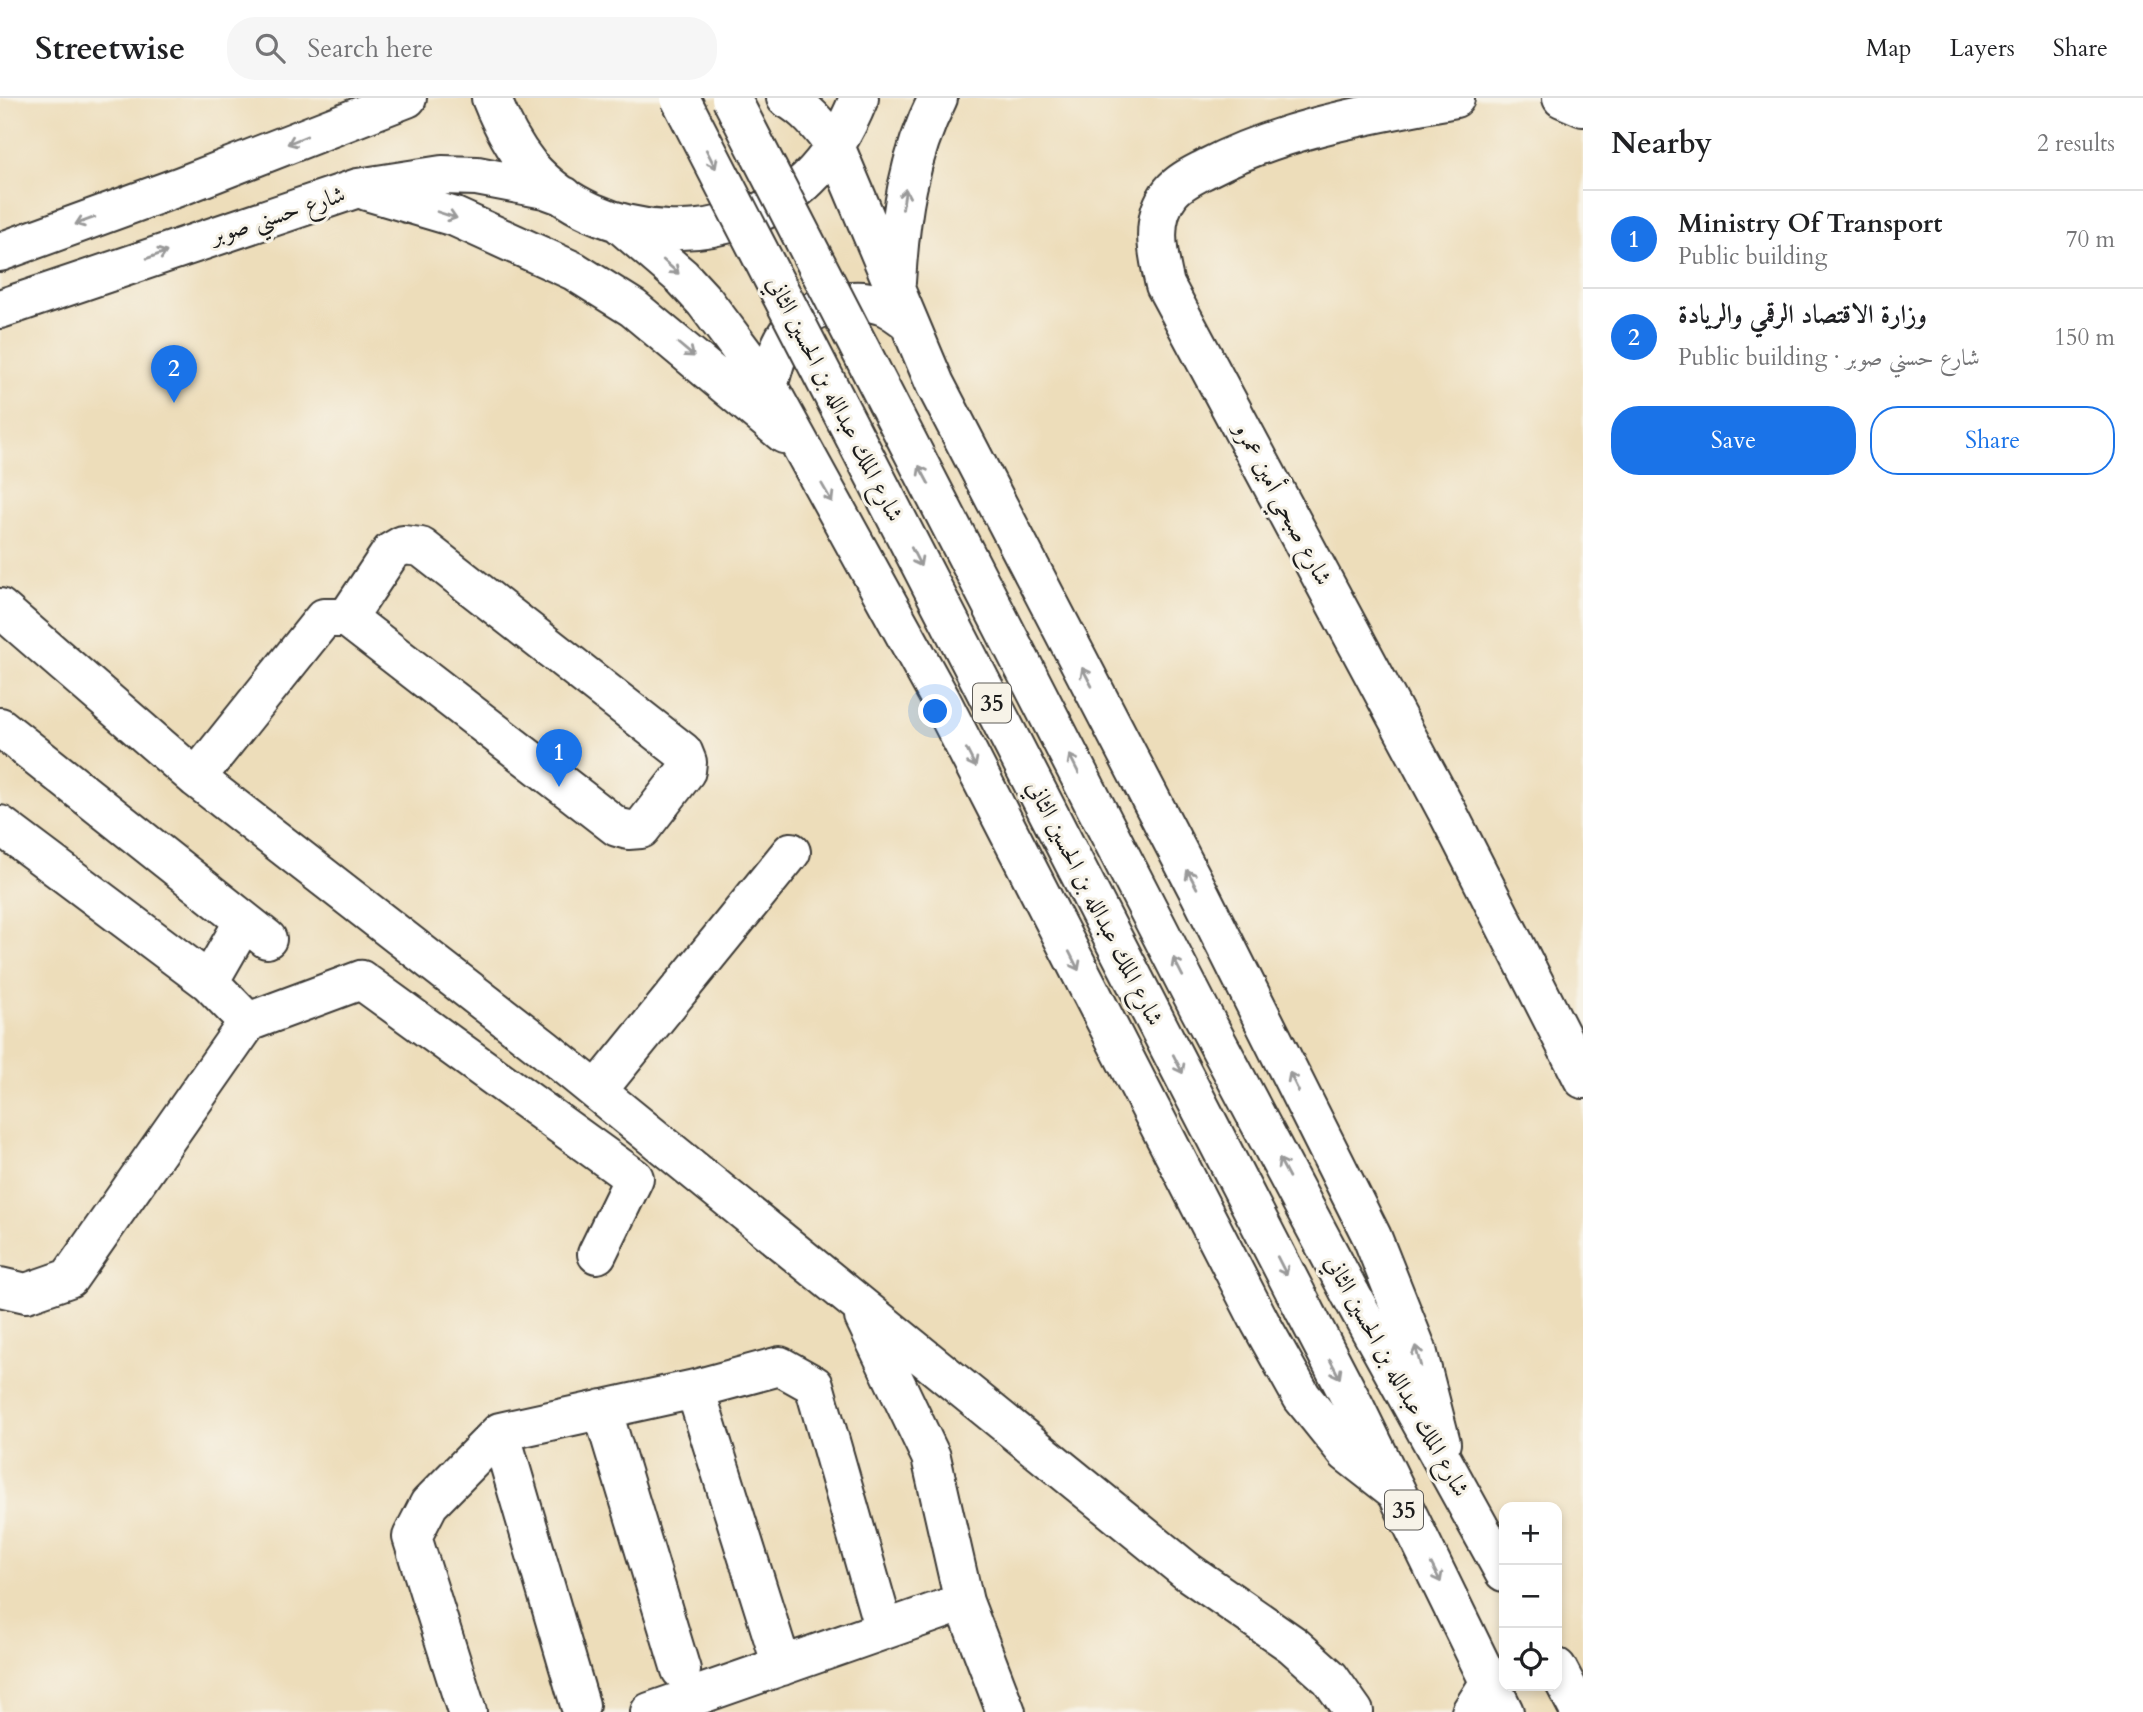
<!DOCTYPE html>
<html lang="en">
<head>
<meta charset="utf-8">
<style>
	body { margin:0; font-family:Cardo,Amiri,serif; background:#f6f6f6; color:#202124 }
	.controls { position:absolute; right:21px; bottom:21px; display:grid; overflow:hidden; border-radius:14px; box-shadow:0 4px 10px #0003 }
	.controls button { width:63px; height:63px; display:grid; place-items:center; padding:0; border:0; border-bottom:2px solid #e0e0e0; background:#fff; color:#202124; font:35px sans-serif }
	.you { position:absolute; left:936px; top:614px; width:24px; height:24px; margin:-18px; border:5px solid #fff; border-radius:50%; background:#1a73e8; box-shadow:0 0 0 10px #1a73e833 }
	.badge { display:grid; place-items:center; width:46px; height:46px; border-radius:50%; background:#1a73e8; color:#fff; font-size:23px; font-weight:700 }
	.pin { position:absolute; translate:-50% -58px; filter:drop-shadow(0 2px 4px #0008) }
	.pin::after { content:''; position:absolute; top:37px; width:24px; height:21px; background:inherit; clip-path:polygon(0 0,100% 0,50% 100%) }
	.list { margin:0; padding:0; list-style:none }
	h2 { display:flex; justify-content:space-between; align-items:center; height:91px; margin:0; padding:0 28px; font-size:30px }
	h2 small { font-size:23px; font-weight:400; color:#757577 }
	.list li { display:grid; grid-template-columns:46px 1fr auto; gap:21px; align-items:center; box-sizing:border-box; height:98px; padding:0 28px; border-top:2px solid #e0e0e0 }
	.list b { display:block; font-size:26px; white-space:nowrap }
	.list p { margin:0; font-size:23px; white-space:nowrap; color:#757577 }
	.list em { font-size:23px; font-style:normal; color:#757577 }
	.actions { display:flex; gap:14px; padding:21px 28px }
	.actions a { flex:1; padding:16px 0; border:2px solid #1a73e8; border-radius:28px; text-align:center; font-size:24px; color:#1a73e8 }
	.actions .main { background:#1a73e8; color:#fff }
	.icon { flex:none; width:38px; height:38px; fill:none; stroke:currentColor; stroke-width:2; stroke-linecap:round; stroke-linejoin:round }
	.map { position:relative; flex:none; width:1583px; height:1614px; overflow:hidden }
	header { display:flex; align-items:center; gap:42px; box-sizing:border-box; height:98px; padding:0 35px; background:#fff; border-bottom:2px solid #e0e0e0 }
	header strong { font-size:33px }
	nav { display:flex; gap:38px; margin-inline-start:auto; font-size:24px }
	.search { width:490px; height:63px; background:#f6f6f6; display:flex; align-items:center; gap:18px; box-sizing:border-box; padding:0 24px; border-radius:28px; color:#757577; font-size:26px }
	main { display:flex }
	aside { flex:1; background:#fff }
	.map>svg:first-child { display:block }
	.lines { fill:none; stroke-linecap:round; stroke-linejoin:round }
	.minor-casing { stroke:#3b3934; stroke-width:42 }
	.major-casing { stroke:#3b3934; stroke-width:42 }
	.highway-casing { stroke:#3b3934; stroke-width:42 }
	.minor { stroke:#fff; stroke-width:38 }
	.major { stroke:#fff; stroke-width:38 }
	.highway { stroke:#fff; stroke-width:38 }
	.highway-bridge-casing { stroke:#3b3934; stroke-width:42; stroke-linecap:butt }
	.highway-bridge { stroke:#fff; stroke-width:38 }
	.oneway { stroke:#999 }
	.labels { text-anchor:middle; dominant-baseline:central; stroke-width:6; stroke-linejoin:round; paint-order:stroke }
	.shield { fill:#f7f3e8; stroke:#5e5c59; stroke-width:2 }
	.shield-label { font-size:23px; font-weight:bold; fill:#1c1c1c }
	.street-label { font-size:24px; fill:#1c1c1c; stroke:#f7f3e8 }
</style>
</head>
<body>
<header>
<strong>Streetwise</strong>
<div class="search"><svg class="icon" aria-label="search" viewBox="0 0 24 24"><circle cx="10" cy="10" r="6"/><path d="M15 15l6 6"/></svg>Search here</div>
<nav><a>Map</a><a>Layers</a><a>Share</a></nav>
</header>
<main>
<div class="map">
<svg width="1583" height="1614" viewBox="0 0 1583 1614">
	<rect width="100%" height="100%" fill="#f7f3e8"/>
	<filter id="ink" filterUnits="userSpaceOnUse"><feTurbulence type="fractalNoise" baseFrequency=".0143" numOctaves="2"/><feDisplacementMap in="SourceGraphic" scale="14" xChannelSelector="R" yChannelSelector="G"/><feConvolveMatrix kernelMatrix="1 2 1 2 8 2 1 2 1" color-interpolation-filters="sRGB"/></filter>
	<filter id="wash" filterUnits="userSpaceOnUse"><feTurbulence type="fractalNoise" baseFrequency=".00686" numOctaves="4" result="noise"/><feDisplacementMap in="SourceGraphic" scale="28" xChannelSelector="R" yChannelSelector="G"/><feGaussianBlur stdDeviation="1.57" result="paint"/><feColorMatrix in="noise" values="0 0 0 0 0 0 0 0 0 0 0 0 0 0 0 0 0 1.4 0 .05"/><feComposite in="paint" operator="in"/></filter>
	<g filter="url(#wash)">
		<rect width="100%" height="100%" fill="#edddba"/>
	</g>
	<g filter="url(#ink)">
		<g class="lines">
			<defs>
				<path id="minor" d="M 1455,0 C 1370,16 1284,30 1207,70 C 1194,77 1180,83 1171,94 C 1149,121 1158,157 1165,187 L 1449,717 L 1583,981
					M 1562,0 L 1583,9
					M 403,447 L 421,449 L 683,654 L 687,664 L 686,673 L 641,731 L 628,732 L 617,729 L 347,520 L 391,454 Z
					M 0,510 L 196,680 L 546,952 L 1188,1474 L 1293,1547 L 1330,1580 L 1354,1614
					M 0,629 L 267,841
					M 196,680 L 324,520 L 347,520
					M 0,727 L 209,884 L 248,924 L 69,1180 L 26,1195 L 0,1189
					M 209,884 L 244,823
					M 248,924 L 361,882 L 634,1080 L 597,1156
					M 597,993 L 791,754
					M 864,1219 L 931,1359 L 964,1504 L 1006,1614
					M 695,1291 L 782,1568
					M 602,1311 L 681,1572
					M 500,1334 L 580,1607
					M 467,1614 L 412,1439 L 429,1406 L 500,1334 L 695,1291 L 780,1268 L 814,1287 L 884,1532
					M 650,1614 L 964,1504
					M 1471,1614 L 1490,1584"/>
				<path id="major" d="M 491,0 C 501,25 513,48 530,69 C 600,148 733,154 808,81 C 832,58 847,30 859,0
					M 786,0 C 807,11 821,30 835,48 L 935,286 L 1200,796 L 1372,1139 L 1417,1252 L 1441,1345
					M 367,93 L 455,119 L 574,173 L 633,210 L 784,336
					M 619,125 L 682,179 L 705,204 L 768,288 L 941,602 L 1260,1224 L 1302,1299 L 1347,1355 L 1393,1391
					M 0,154 L 181,88 L 407,0
					M 896,184 C 900,119 908,59 938,0
					M 0,211 L 358,90 L 442,77 L 477,78 L 545,91 L 564,98
					M 768,288 C 774,270 778,246 790,232 C 809,208 852,196 881,207 C 891,210 900,218 909,224"/>
				<path id="highway" d="M 1350,1195 L 1504,1474
					M 1304,1211 L 1356,1311 L 1504,1614
					M 1557,1570 L 1580,1614"/>
			</defs>
			<use href="#minor" class="minor-casing"/>
			<use href="#major" class="major-casing"/>
			<use href="#highway" class="highway-casing"/>
			<use href="#minor" class="minor"/>
			<use href="#major" class="major"/>
			<use href="#highway" class="highway"/>
			<defs>
				<path id="highway-bridge" d="M 680,0 L 1304,1211
					M 731,0 L 1200,912 L 1350,1195"/>
			</defs>
			<use href="#highway-bridge" class="highway-bridge-casing"/>
			<use href="#highway-bridge" class="highway-bridge"/>
		</g>
		<defs><path id="oneway-shaft" d="M-6 0H5M1.5-3L5.5 0L1.5 3" fill="none" stroke-width="1.6" stroke-linecap="round" stroke-linejoin="round" transform="scale(1.75)"/></defs>
		<g class="oneway">
			<use href="#oneway-shaft" transform="translate(297 42) rotate(158)"/>
			<use href="#oneway-shaft" transform="translate(711 61) rotate(63)"/>
			<use href="#oneway-shaft" transform="translate(904 101) rotate(-81)"/>
			<use href="#oneway-shaft" transform="translate(447 117) rotate(18)"/>
			<use href="#oneway-shaft" transform="translate(85 123) rotate(160)"/>
			<use href="#oneway-shaft" transform="translate(157 157) rotate(-19)"/>
			<use href="#oneway-shaft" transform="translate(671 169) rotate(42)"/>
			<use href="#oneway-shaft" transform="translate(686 252) rotate(40)"/>
			<use href="#oneway-shaft" transform="translate(924 377) rotate(-118)"/>
			<use href="#oneway-shaft" transform="translate(827 395) rotate(60)"/>
			<use href="#oneway-shaft" transform="translate(916 459) rotate(63)"/>
			<use href="#oneway-shaft" transform="translate(1087 579) rotate(-118)"/>
			<use href="#oneway-shaft" transform="translate(971 660) rotate(63)"/>
			<use href="#oneway-shaft" transform="translate(1074 666) rotate(-117)"/>
			<use href="#oneway-shaft" transform="translate(1192 781) rotate(-118)"/>
			<use href="#oneway-shaft" transform="translate(1074 863) rotate(63)"/>
			<use href="#oneway-shaft" transform="translate(1178 869) rotate(-117)"/>
			<use href="#oneway-shaft" transform="translate(1178 966) rotate(63)"/>
			<use href="#oneway-shaft" transform="translate(1294 984) rotate(-116)"/>
			<use href="#oneway-shaft" transform="translate(1284 1070) rotate(-118)"/>
			<use href="#oneway-shaft" transform="translate(1282 1168) rotate(63)"/>
			<use href="#oneway-shaft" transform="translate(1418 1258) rotate(-105)"/>
			<use href="#oneway-shaft" transform="translate(1335 1271) rotate(62)"/>
			<use href="#oneway-shaft" transform="translate(1436 1475) rotate(63)"/>
		</g>
	</g>
	<g class="labels">
		<g class="shield">
			<rect x="973" y="585.5" width="38" height="39" rx="5"/>
			<rect x="1385" y="1392.5" width="38" height="39" rx="5"/>
		</g>
		<g class="shield-label">
			<text x="992" y="605">35</text>
			<text x="1404" y="1412">35</text>
		</g>
		<g class="street-label">
			<text transform="translate(278 117) rotate(-18)">شارع حسني صوبر</text>
			<text transform="translate(835 301) rotate(63)">شارع الملك عبدالله بن الحسين الثاني</text>
			<text transform="translate(1283 406) rotate(62)">شارع صبحي أمين عمرو</text>
			<text transform="translate(1095 805) rotate(63)">شارع الملك عبدالله بن الحسين الثاني</text>
			<text transform="translate(1397 1278) rotate(61)">شارع الملك عبدالله بن الحسين الثاني</text>
		</g>
	</g>
</svg>
<div class="controls">
<button>+</button>
<button>−</button>
<button><svg class="icon" aria-label="locate" viewBox="0 0 24 24"><circle cx="12" cy="12" r="6"/><path d="M12 2v4M12 18v4M2 12h4M18 12h4"/></svg></button>
</div>
<div class="you"></div>
<div class="pin badge" style="left:559px;top:689px">1</div>
<div class="pin badge" style="left:174px;top:305px">2</div>
</div>
<aside>
<h2>Nearby<small>2 results</small></h2>
<ul class="list">
<li><span class="badge">1</span><div><b>Ministry Of Transport</b><p>Public building</p></div><em>70 m</em></li>
<li><span class="badge">2</span><div><b>وزارة الاقتصاد الرقمي والريادة</b><p>Public building · شارع حسني صوبر</p></div><em>150 m</em></li>
</ul>
<div class="actions"><a class="main">Save</a><a>Share</a></div>
</aside>
</main>
</body>
</html>
